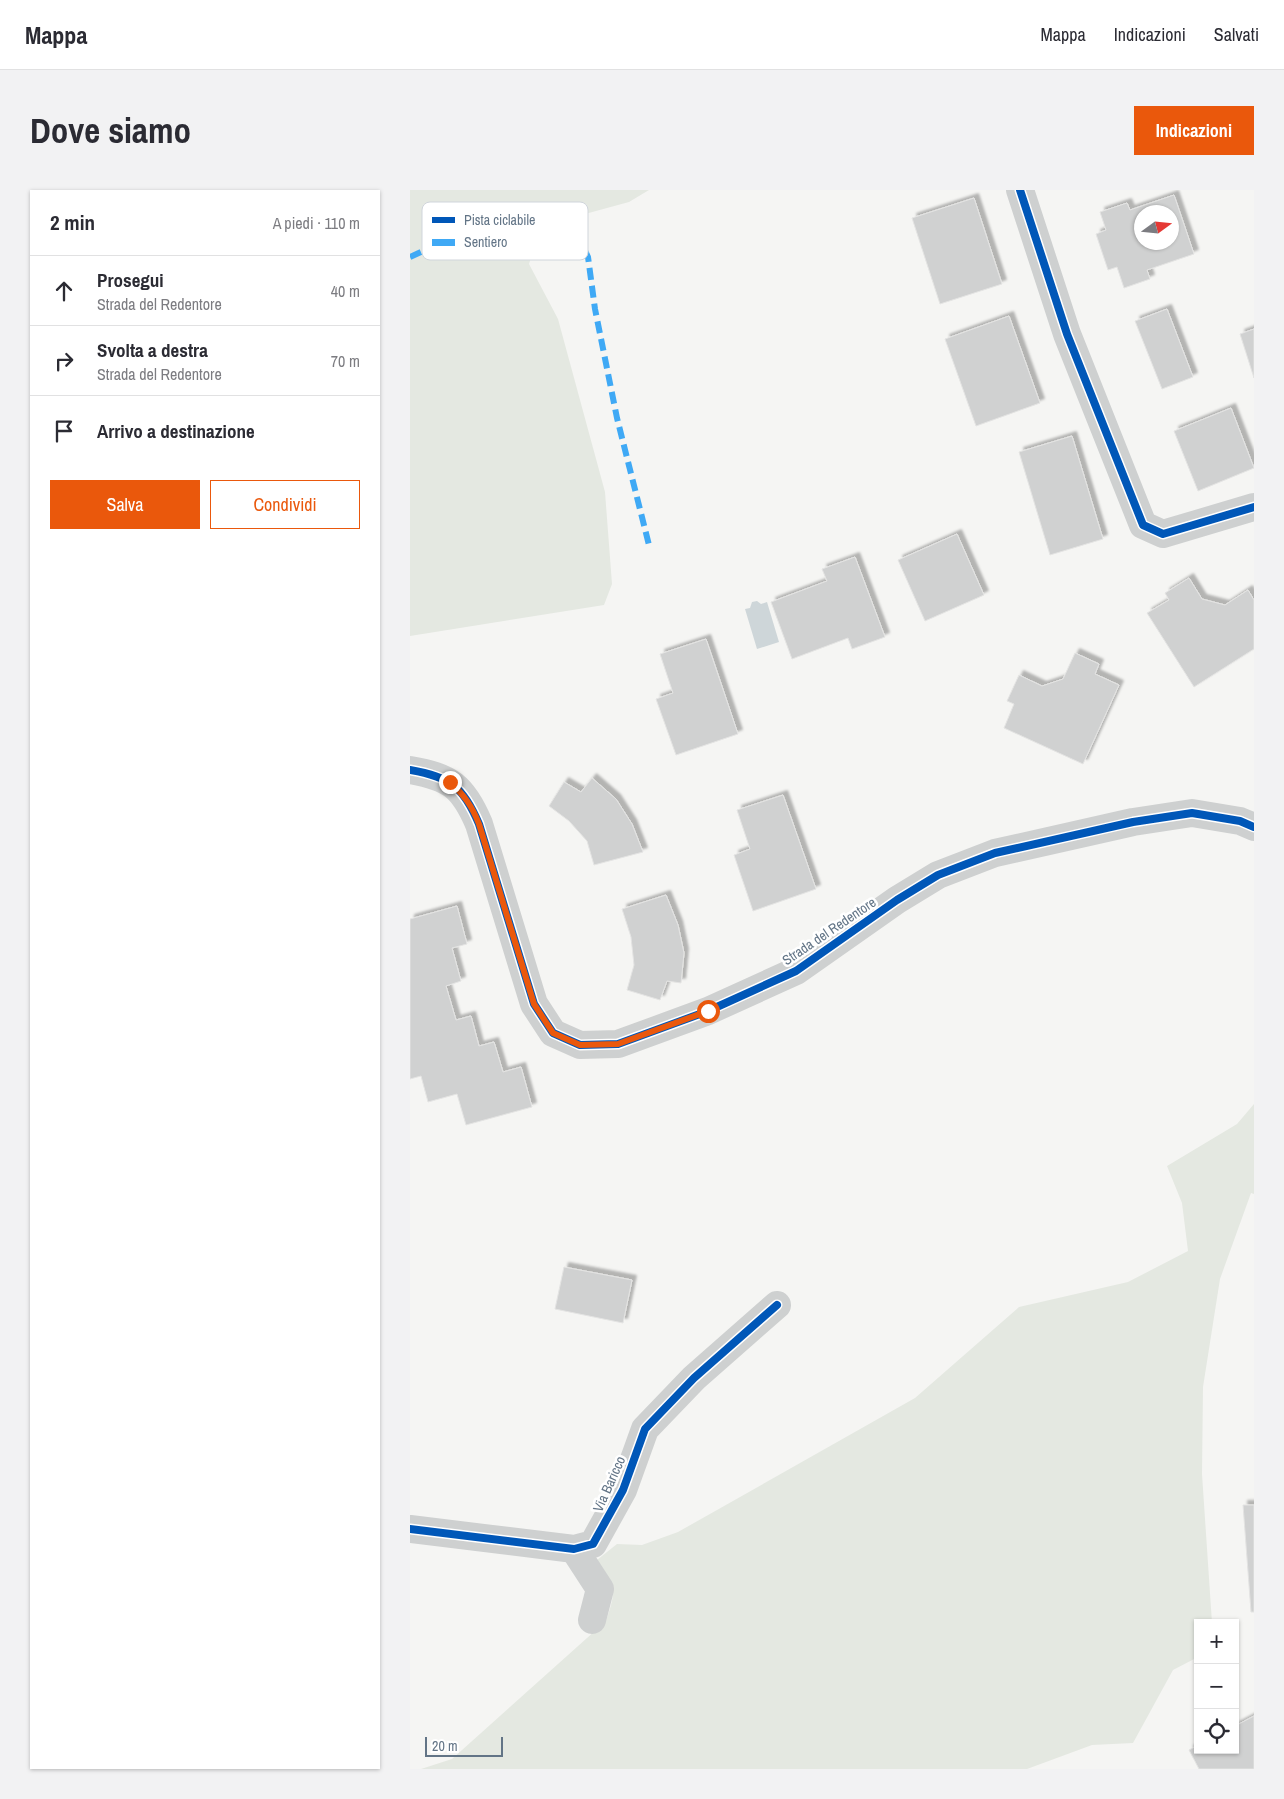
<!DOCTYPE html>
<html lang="it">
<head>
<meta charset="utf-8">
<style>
	body { margin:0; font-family:"Archivo Narrow",sans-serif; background:#f2f2f3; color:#2b2b33 }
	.controls { position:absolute; right:15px; bottom:15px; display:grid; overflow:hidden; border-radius:0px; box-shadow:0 1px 4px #0004 }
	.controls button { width:45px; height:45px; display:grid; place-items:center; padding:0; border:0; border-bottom:1px solid #e1e1e2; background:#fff; color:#2b2b33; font:25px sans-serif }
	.compass { position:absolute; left:724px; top:15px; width:45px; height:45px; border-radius:50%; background:#fff; box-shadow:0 1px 4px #0004; rotate:75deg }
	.scale { position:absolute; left:15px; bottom:12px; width:78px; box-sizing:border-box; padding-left:5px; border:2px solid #627486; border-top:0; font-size:14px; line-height:18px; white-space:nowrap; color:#627486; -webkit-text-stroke:4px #fff; paint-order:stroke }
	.stop { position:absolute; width:15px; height:15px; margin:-11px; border:4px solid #ea580c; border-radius:50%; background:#fff }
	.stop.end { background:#ea580c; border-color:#fff; box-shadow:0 1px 5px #0008 }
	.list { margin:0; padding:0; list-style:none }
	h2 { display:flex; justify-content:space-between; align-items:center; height:65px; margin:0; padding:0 20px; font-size:21px }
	h2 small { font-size:16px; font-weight:400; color:#7c7c81 }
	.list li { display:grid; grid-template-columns:32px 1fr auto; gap:15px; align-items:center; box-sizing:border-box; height:70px; padding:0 20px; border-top:1px solid #e1e1e2 }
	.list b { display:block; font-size:19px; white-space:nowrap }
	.list p { margin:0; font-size:16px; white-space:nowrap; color:#7c7c81 }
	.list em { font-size:16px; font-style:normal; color:#7c7c81 }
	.actions { display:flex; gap:10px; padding:15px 20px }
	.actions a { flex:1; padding:11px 0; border:1px solid #ea580c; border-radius:0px; text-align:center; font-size:18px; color:#ea580c }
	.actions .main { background:#ea580c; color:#fff }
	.icon { flex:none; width:28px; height:28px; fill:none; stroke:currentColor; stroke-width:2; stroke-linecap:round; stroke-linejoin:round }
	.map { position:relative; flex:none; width:844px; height:1579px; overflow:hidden; border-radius:0px }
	header { display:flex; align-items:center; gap:30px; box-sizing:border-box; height:70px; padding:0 25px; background:#fff; border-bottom:1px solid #e1e1e2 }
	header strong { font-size:24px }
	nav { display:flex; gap:28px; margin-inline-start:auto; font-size:18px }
	.intro { display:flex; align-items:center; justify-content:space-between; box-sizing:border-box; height:120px; padding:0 30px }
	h1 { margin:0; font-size:35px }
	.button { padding:12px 22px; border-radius:0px; background:#ea580c; color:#fff; font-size:18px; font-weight:700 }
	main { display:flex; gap:30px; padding:0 30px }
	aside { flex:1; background:#fff; border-radius:0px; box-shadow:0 1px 4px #0004 }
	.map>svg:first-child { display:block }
	.green { fill:#e4e8e1 }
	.water { fill:#ced6d9 }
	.building { fill:#d0d1d1; stroke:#e4e4e3; fill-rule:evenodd; filter:url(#shadow) }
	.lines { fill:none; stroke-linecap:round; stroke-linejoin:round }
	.minor { stroke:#ced0d0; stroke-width:28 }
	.quiet { stroke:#3fa9f5; stroke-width:6; stroke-dasharray:12 6; stroke-linecap:butt }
	.cycleway-casing { stroke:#fff; stroke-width:11 }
	.cycleway { stroke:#0057b8; stroke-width:8 }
	.route { stroke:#ea580c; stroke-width:6 }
	.labels { text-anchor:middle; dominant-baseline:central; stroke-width:5; stroke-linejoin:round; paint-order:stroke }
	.street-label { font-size:14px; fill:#627486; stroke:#fff }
	.key { fill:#fff; stroke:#d0d5db; stroke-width:1 }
	.key-label { font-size:14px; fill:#627486 }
</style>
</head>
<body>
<header>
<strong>Mappa</strong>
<nav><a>Mappa</a><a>Indicazioni</a><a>Salvati</a></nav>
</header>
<div class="intro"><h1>Dove siamo</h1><a class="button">Indicazioni</a></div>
<main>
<aside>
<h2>2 min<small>A piedi · 110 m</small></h2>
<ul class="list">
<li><svg class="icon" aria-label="ahead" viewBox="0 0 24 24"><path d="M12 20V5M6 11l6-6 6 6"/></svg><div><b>Prosegui</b><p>Strada del Redentore</p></div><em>40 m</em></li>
<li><svg class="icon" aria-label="right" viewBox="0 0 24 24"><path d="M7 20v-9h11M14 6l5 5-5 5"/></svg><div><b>Svolta a destra</b><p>Strada del Redentore</p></div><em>70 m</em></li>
<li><svg class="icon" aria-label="arrive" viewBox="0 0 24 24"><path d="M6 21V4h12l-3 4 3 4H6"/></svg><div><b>Arrivo a destinazione</b></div></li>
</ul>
<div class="actions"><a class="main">Salva</a><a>Condividi</a></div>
</aside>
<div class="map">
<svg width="844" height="1579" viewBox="0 0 844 1579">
	<defs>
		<filter id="shadow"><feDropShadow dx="4.5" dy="-4.5" stdDeviation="1" flood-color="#0004"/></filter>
	</defs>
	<rect width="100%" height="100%" fill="#f5f5f3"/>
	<path class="green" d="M 0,0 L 239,0 L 219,12 L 131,36 L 119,74 L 148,129 L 195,302 L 202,394 L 194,415 L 0,446 Z
		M 844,914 L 844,1004 L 841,1003 L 810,1089 L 793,1197 L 792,1284 L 802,1433 L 788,1433 L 788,1467 L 763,1480 L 723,1553 L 682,1555 L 617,1579 L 11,1579 L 42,1569 L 196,1431 C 206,1400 207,1398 187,1370 L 207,1354 L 232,1355 L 268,1342 L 505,1208 L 609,1117 L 718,1092 L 778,1061 L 772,1013 L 757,976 L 827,934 Z"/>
	<path class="water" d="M 347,411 L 351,414 L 357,412 L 369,452 L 347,459 L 335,419 L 340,418 L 342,412 Z"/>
	<path class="building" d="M 764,5 L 784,64 L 737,80 L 740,89 L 714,98 L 707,77 L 698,80 L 686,44 L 696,40 L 690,22 L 717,13 L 720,20 ZM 732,22 L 762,22 L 762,52 L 732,52 Z
		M 564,8 L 592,94 L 530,114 L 502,28 Z
		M 757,119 L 783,187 L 752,199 L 725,131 Z
		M 599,126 L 630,213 L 566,236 L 535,149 Z
		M 844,139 L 844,188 L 830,144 Z
		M 821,218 L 844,278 L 788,301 L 764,241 Z
		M 662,246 L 693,349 L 640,365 L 609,262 Z
		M 547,344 L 574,405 L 515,431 L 488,370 Z
		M 445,367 L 475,447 L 442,459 L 438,448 L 382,469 L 361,412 L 417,391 L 412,379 Z
		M 779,388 L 792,409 L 815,415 L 838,400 L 844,410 L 844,459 L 784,497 L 737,423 L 759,410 L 755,403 Z
		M 296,449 L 328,544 L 266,565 L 246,509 L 263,503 L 250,464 Z
		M 665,463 L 689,474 L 685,484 L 709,495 L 673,574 L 594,538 L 604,514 L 597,511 L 609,485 L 632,496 L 653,489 Z
		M 182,588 L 206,609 L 222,634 L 233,662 L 184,675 L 177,651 L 159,631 L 139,616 L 154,592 L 171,602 Z
		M 373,605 L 406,699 L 343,721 L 324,665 L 340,659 L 327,620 Z
		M 256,705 L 268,735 L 274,763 L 271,793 L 257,791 L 250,810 L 217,800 L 224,775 L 221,747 L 212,719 Z
		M 47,716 L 57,754 L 42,758 L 51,791 L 36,796 L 46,830 L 61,826 L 69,856 L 84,852 L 93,882 L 111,877 L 122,917 L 56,935 L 47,904 L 18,912 L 11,886 L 0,889 L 0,729 Z
		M 154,1077 L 222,1090 L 213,1133 L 145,1119 Z
		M 833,1315 L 844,1315 L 844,1422 L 841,1422 Z
		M 844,1526 L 844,1579 L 789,1579 L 779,1560 L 788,1555 L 788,1560 L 825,1560 L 825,1536 Z"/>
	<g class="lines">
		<path class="minor" d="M 610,0 L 657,144 L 733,335 L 753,344 L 844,317
			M 0,580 C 40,587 53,596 69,634 L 124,814 L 143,843 L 170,855 L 208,854 L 298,821 L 386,781 L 487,710 L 528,685 L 585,663 L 723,632 L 782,623 L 830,631 L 844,637
			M 0,1339 L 164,1359 L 183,1354 L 213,1300 L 235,1239 L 284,1188 L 367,1115
			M 164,1359 L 190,1399 L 182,1430"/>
		<path class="quiet" d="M 0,67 L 37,50 L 65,56 L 108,60 L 133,49 L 146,39 L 166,41 L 178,67 L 185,119 L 207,228 L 240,359"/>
		<defs>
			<path id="cycleway" d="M 610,0 L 657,144 L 733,335 L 753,344 L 844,317
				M 0,580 C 40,587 53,596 69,634 L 124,814 L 143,843 L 170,855 L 208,854 L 298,821 L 386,781 L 487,710 L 528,685 L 585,663 L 723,632 L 782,623 L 830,631 L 844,637
				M 0,1339 L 164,1359 L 183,1354 L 213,1300 L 235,1239 L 284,1188 L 367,1115"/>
		</defs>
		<use href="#cycleway" class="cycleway-casing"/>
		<use href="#cycleway" class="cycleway"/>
	</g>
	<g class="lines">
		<path class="route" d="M 40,592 C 54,605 62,616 69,634 L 124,814 L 143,843 L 170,855 L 208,854 L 298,821"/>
	</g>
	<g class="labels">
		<g class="street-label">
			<text transform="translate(419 741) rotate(-34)">Strada del Redentore</text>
			<text transform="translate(199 1294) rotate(-66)">Via Baricco</text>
		</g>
	</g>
	<rect x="12" y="12" width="166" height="58" rx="8" class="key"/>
	<rect x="22" y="27" width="23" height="6" fill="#0057b8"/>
	<rect x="22" y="49" width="23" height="7" fill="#3fa9f5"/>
	<g class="key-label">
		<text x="54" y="35">Pista ciclabile</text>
		<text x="54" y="57">Sentiero</text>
	</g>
</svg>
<div class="controls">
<button>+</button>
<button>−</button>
<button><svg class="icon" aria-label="locate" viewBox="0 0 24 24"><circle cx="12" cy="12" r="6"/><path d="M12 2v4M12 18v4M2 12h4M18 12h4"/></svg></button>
</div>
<svg class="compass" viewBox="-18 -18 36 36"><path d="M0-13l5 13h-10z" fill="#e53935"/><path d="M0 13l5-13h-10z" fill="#7c7c81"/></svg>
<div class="scale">20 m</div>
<div class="stop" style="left:298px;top:821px"></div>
<div class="stop end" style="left:40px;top:592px"></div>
</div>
</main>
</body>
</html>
